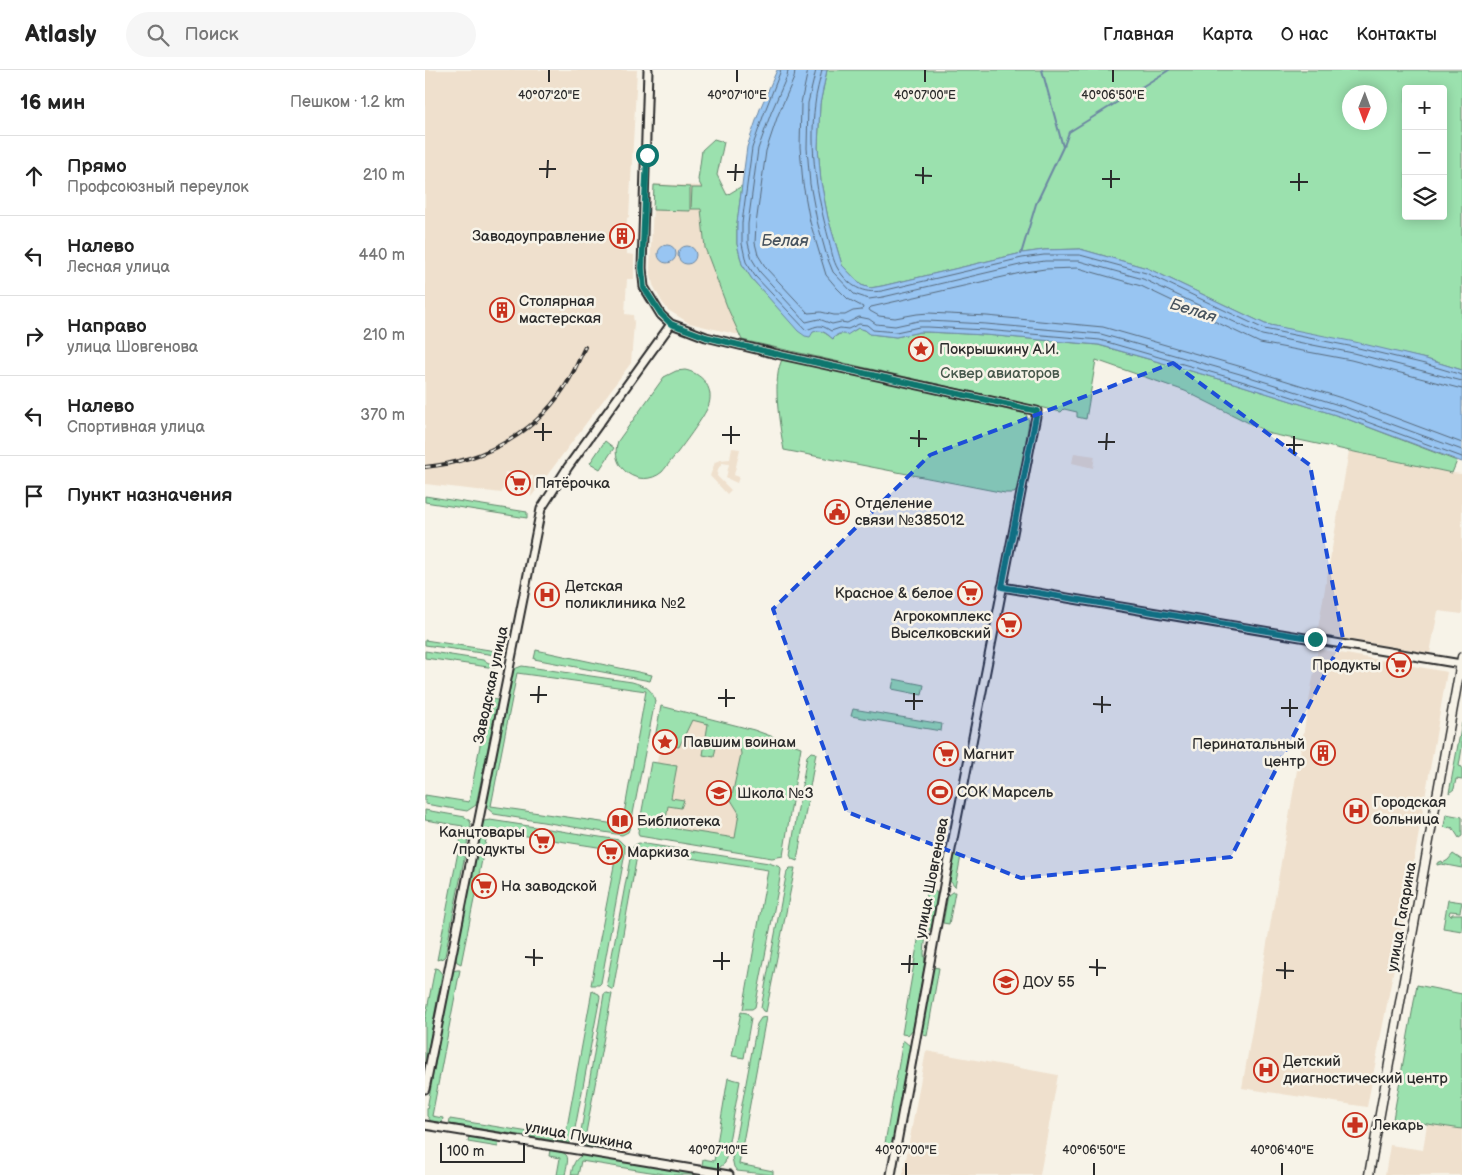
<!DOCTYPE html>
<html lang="ru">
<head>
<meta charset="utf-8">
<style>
	body { margin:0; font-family:"Balsamiq Sans",sans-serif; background:#f6f6f6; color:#222 }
	.controls { position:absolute; right:15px; top:15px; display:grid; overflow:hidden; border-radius:5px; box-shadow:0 2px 12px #0003 }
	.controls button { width:45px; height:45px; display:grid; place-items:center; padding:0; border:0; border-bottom:1px solid #e0e0e0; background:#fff; color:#222; font:25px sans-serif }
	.compass { position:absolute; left:917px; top:15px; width:45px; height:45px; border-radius:50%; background:#fff; box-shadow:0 2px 12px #0003; rotate:181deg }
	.scale { position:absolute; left:15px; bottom:12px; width:85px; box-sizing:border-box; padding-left:5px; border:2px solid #2b2b2b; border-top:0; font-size:14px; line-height:18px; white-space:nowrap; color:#2b2b2b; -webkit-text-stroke:4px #f7f3e8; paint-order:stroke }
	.stop { position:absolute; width:15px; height:15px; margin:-11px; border:4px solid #0f766e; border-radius:50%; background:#fff }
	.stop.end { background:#0f766e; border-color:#fff; box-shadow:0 1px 5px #0008 }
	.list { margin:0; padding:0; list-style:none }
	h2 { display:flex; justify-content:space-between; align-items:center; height:65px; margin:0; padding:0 20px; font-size:21px }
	h2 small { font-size:16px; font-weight:400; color:#767676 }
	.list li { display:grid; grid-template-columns:32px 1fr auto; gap:15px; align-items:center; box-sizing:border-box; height:80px; padding:0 20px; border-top:1px solid #e0e0e0 }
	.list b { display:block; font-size:19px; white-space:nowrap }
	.list p { margin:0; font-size:16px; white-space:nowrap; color:#767676 }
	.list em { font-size:16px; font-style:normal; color:#767676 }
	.icon { flex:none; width:28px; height:28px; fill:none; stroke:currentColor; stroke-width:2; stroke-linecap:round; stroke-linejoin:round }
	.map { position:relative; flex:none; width:1037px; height:1105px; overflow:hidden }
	header { display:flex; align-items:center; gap:30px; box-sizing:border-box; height:70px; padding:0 25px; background:#fff; border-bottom:1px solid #e0e0e0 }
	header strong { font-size:24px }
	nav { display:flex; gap:28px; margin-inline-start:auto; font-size:18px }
	.search { width:350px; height:45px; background:#f6f6f6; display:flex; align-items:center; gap:12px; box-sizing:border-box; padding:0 18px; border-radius:28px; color:#767676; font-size:19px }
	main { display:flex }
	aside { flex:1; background:#fff }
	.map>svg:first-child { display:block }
	.built { fill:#efe0cd }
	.green { fill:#9be1ae; stroke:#63866c; fill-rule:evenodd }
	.water { fill:#98c5f2; stroke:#6c87a2 }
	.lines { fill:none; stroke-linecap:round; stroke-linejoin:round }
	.shore { stroke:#57697b; stroke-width:1 }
	.stream { stroke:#6c87a2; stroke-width:2 }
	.secondary-casing { stroke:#2b2b2b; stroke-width:11 }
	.primary-casing { stroke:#2b2b2b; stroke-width:11 }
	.secondary { stroke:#f7f3e8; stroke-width:7 }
	.primary { stroke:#f7f3e8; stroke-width:8 }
	.rail-casing { stroke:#2b2b2b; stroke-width:4 }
	.rail { stroke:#f7f3e8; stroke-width:2; stroke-dasharray:5.5; stroke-linecap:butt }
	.route { stroke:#0f766e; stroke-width:6 }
	.marked { fill:#1d4ed8; fill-opacity:0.2; stroke:#1d4ed8; stroke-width:4; stroke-dasharray:10 6; stroke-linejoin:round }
	.ticks { fill:none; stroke:#2b2b2b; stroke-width:2 }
	.labels { text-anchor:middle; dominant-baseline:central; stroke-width:5; stroke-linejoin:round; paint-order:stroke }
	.poi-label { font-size:15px; fill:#2b2b2b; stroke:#f7f3e8; text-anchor:start }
	.park-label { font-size:15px; fill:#47584c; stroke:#f7f3e8 }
	.street-label { font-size:15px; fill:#2b2b2b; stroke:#f7f3e8 }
	.water-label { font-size:16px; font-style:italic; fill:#46525d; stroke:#f7f3e8 }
	.ticks-label { font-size:12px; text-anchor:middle; fill:#2b2b2b; stroke:#f7f3e8; stroke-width:5; stroke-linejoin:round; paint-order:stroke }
</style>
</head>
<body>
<header>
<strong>Atlasly</strong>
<div class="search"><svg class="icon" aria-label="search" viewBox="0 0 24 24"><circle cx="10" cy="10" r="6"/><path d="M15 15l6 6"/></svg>Поиск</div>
<nav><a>Главная</a><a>Карта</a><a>О нас</a><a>Контакты</a></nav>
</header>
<main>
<aside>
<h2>16 мин<small>Пешком · 1.2 km</small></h2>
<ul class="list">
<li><svg class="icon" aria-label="ahead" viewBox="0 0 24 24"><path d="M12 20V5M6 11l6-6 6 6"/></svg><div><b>Прямо</b><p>Профсоюзный переулок</p></div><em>210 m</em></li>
<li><svg class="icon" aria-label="left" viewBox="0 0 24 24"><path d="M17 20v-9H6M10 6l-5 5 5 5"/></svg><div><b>Налево</b><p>Лесная улица</p></div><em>440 m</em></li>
<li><svg class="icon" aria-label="right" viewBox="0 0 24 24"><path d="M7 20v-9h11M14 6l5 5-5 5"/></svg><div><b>Направо</b><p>улица Шовгенова</p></div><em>210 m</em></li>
<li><svg class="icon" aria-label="left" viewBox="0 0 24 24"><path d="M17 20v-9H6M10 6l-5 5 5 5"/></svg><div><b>Налево</b><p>Спортивная улица</p></div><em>370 m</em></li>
<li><svg class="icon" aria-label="arrive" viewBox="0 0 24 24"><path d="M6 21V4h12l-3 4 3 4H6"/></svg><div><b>Пункт назначения</b></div></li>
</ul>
</aside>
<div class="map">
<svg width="1037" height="1105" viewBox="0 0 1037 1105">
	<rect width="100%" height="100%" fill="#f7f3e8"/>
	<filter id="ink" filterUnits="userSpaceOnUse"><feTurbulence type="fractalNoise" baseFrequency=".02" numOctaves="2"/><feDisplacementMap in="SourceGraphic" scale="10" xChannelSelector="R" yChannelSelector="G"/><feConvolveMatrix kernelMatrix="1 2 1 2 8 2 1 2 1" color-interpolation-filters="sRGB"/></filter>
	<g filter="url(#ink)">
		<path class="built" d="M 0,0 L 212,0 L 204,147 L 202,148 L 202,184 L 209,185 L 209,209 L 202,209 L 200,244 L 208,245 L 209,253 L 206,293 L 106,427 L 108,406 L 80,402 L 77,423 L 0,414 Z
			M 229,114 L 277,116 L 276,140 L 280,178 L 303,239 L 316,264 L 310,264 L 264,253 L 243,240 L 237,232 L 228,215 L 225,199 Z
			M 307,378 L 315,379 L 309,405 L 314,407 L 312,413 L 301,408 L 304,394 L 297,393 L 293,399 L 292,406 L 306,420 L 302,424 L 285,406 L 290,392 L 295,390 L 305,389 Z
			M 924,381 L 1027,403 L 1037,404 L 1037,544 L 1013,541 L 1005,583 L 892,564 Z
			M 649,383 L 670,386 L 668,398 L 647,393 Z
			M 893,579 L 1022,602 L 981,836 L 942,1037 L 817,1018 Z
			M 241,641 L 326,660 L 349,781 L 220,761 Z
			M 501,981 L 633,1005 L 615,1105 L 478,1105 Z
			M 1002,1054 L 1037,1059 L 1037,1105 L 960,1105 L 965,1075 L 998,1080 Z"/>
		<path class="green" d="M 402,0 L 1037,0 L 1037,300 L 1001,289 L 840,254 L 722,198 L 655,179 L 619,180 L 597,183 L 457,216 L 445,218 L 436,215 L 417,195 L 403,148 L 396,112 L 393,77 L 395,34 ZM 981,19 L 1018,19 L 1018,146 L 981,146 ZM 924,22 L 954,22 L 954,52 L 924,52 Z
			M 289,69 L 299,72 L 292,105 L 302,125 L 317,116 L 312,153 L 312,174 L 317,194 L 327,209 L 366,252 L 387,262 C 397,259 400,263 408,269 C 415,260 425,265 433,258 L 440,260 L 445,264 L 471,267 L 495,262 L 503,262 L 560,265 L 673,275 L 812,314 L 917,347 L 1032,391 L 1027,403 L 846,364 L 760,321 L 671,290 L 661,349 L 652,347 L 652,342 L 639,339 L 636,342 L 317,270 L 303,239 L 280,178 L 276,139 L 266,139 L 267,118 L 277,118 L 273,110 L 277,80 Z
			M 229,115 L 265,117 L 265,141 L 228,140 Z
			M 358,288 L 601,344 L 604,351 L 593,420 L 589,423 L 580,423 L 359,380 C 355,358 346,307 358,288 Z
			M 260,300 C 276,303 289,317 284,334 C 281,346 247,390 237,402 C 215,420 183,398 193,371 L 239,307 L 251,301 Z
			M 180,371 L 189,378 L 175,399 L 165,393 Z
			M 0,426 L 102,442 L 102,448 L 0,432 Z
			M 0,570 L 71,581 L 70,585 L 0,575 Z
			M 111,580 L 227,605 L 225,611 L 109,589 Z
			M 0,581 L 58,590 L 70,596 L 70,598 L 0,588 Z
			M 97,596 L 207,612 C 220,616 227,618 230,631 L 206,754 L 203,762 L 197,765 L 69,744 L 61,737 L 61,733 L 85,608 L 89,599 ZM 92,603 L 221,621 L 197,755 L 66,736 Z
			M 469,609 L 499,615 L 497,625 L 467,619 Z
			M 64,629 L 73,630 L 51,735 L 42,741 L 0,734 L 0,725 L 44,732 Z
			M 236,636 L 329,660 L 376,677 L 358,786 L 347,788 L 214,766 L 213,762 L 226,692 L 252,696 L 246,728 L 259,730 L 256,738 L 243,736 L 240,757 L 310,768 L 314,743 L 306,730 L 316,684 L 314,672 L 293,667 L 289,687 L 278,685 L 283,654 L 267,650 L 254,677 L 229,673 Z
			M 428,639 L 517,654 L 516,661 L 426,646 Z
			M 1037,653 L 1037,678 L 1034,696 L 1037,697 L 1037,710 L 1031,709 L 1029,719 L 1024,723 Z
			M 386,682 L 391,683 L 372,791 L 367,789 L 365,785 L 382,686 Z
			M 0,740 L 40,747 L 45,751 L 46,754 L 20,886 L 18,888 L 12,890 L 38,756 L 0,750 Z
			M 1021,744 L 1037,747 L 1037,766 L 1034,768 L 1027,757 L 1026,758 L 1024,757 L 1022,759 L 1019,756 Z
			M 65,750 L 194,770 L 200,776 L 200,783 L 176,913 L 174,915 L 166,915 L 192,780 L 63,760 L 36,894 L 32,892 L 30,887 L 56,757 L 59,751 Z
			M 214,773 L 344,793 L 355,797 L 356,800 L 354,814 L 330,937 L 327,939 L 318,939 L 343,800 L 213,780 L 188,920 L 183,917 L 182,912 L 207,778 L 210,775 Z
			M 1028,784 L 1037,790 L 1037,798 L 1016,794 L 1012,795 L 1012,793 L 1017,791 L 1018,793 L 1023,790 Z
			M 530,785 L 536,786 L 530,817 L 525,811 Z
			M 365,798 L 370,798 L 341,942 L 338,941 L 336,938 L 362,801 Z
			M 502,818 L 508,820 L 512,823 L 507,857 L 501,864 L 499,883 L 500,893 L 488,959 L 483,965 L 477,964 Z
			M 527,822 L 530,822 L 524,854 L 518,853 L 523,825 Z
			M 1023,830 L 1037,832 L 1035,842 L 1025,841 L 1024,844 L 1026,846 L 1027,844 L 1037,844 L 1037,861 L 1018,858 Z
			M 508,897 L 514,898 L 502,966 L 499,965 L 497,957 Z
			M 10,898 L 13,899 L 17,904 L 0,997 L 0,950 Z
			M 32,900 L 35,900 L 7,1046 L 18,1048 L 17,1053 L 6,1051 L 2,1046 L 2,1039 L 26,905 L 28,901 Z
			M 992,915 L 1037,924 L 1037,1059 L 968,1049 Z
			M 167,921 L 174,924 L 175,927 L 148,1069 L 145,1073 L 24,1054 L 25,1049 L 140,1068 Z
			M 181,923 L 187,924 L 160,1068 L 186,1073 L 185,1080 L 164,1077 L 157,1073 L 155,1067 L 179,924 Z
			M 316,942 L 322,943 L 326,948 L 319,988 L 307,986 Z
			M 341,947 L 314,1094 L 348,1101 L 348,1105 L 312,1101 L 309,1097 L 307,1088 L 332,954 L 336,948 Z
			M 478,970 L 485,976 L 466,1080 L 459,1079 Z
			M 303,1008 L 315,1011 L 300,1093 L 294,1098 L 277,1095 L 278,1089 L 289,1091 Z
			M 44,1066 L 74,1071 L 73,1077 L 43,1072 Z
			M 125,1080 C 146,1083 144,1085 140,1105 L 132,1105 L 135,1088 L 124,1086 Z
			M 160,1085 L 280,1105 L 244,1105 L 156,1091 L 153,1105 L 146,1105 C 148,1096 149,1087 160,1085 Z"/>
		<path class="water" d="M 352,0 L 402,0 L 395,34 L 393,77 L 396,112 L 403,148 L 417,195 L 436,215 L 445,218 L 457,216 L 597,183 L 619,180 L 655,179 L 722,198 L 840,254 L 930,272 L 1001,289 L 1037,300 L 1037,392 L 917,347 L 812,314 L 674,275 L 560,265 L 503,262 L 495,262 L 471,267 L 445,264 L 440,260 L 433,258 L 422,265 C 415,263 412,263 408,269 C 401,263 397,259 388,262 L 385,267 L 380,266 L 373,261 L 327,209 L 317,194 L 312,174 L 312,153 L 322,77 L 335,39 Z
			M233 184a9 9 0 1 1 18 0a9 9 0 1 1-18 0Z
			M253 185a9 9 0 1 1 18 0a9 9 0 1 1-18 0Z"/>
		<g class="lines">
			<path class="shore" d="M 356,0 L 340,41 L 327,78 L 317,153 L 317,174 L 321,192 L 330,206 L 381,260 C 393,256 394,253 406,261 L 415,258 L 423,259 L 434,254 L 442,255 L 448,260 L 471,262 L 494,257 L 503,257 L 560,260 L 675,270 L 813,310 L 918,343 L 1037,387
				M 363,0 L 362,6 L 346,43 L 333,79 L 323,154 L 323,173 L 327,189 L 335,202 L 381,252 L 394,249 L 407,254 L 416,252 L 422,253 L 434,247 L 444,249 L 451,254 L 470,256 L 493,251 L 503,251 L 561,254 L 676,264 L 815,304 L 920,337 L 1037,380
				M 370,0 L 369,8 L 353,45 L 341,81 L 331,154 L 330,173 L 333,185 L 341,198 L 383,243 L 396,242 L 409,245 L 420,245 L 428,241 L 437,240 L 438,237 L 423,229 L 412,218 L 401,205 L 385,152 L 378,114 L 375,77 L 376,33 L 383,0
				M 391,0 L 383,33 L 382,78 L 385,114 L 392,151 L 402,187 L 408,202 L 429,224 L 444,229 L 458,227 L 599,194 L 620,191 L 654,191 L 718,209 L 837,265 L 928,283 L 1037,311
				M 397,0 C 395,11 391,22 390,34 C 384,79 392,126 404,170 C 406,179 408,191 413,199 C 424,216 437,224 457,221 L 597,188 L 619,185 L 655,185 L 721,203 L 839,259 L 929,277 L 1000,294 L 1037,305
				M 1037,319 L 926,290 L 835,273 L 716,216 L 653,198 L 620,199 L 600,202 L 446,237 L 444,239 L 445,241 L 454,246 L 470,248 L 492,244 L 504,243 L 562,246 L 678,257 L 817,297 L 923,330 L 1037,373"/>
			<path class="stream" d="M 639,76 L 644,62 L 744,0
				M 596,184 L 611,134 L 638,77 L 617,0"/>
			<defs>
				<path id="secondary" d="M 223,0 L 217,198 L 219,217 L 236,245 L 246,254 L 260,259 L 281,267 L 356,285 L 612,341 L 520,810 L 466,1105
					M 577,517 L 1036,594
					M 0,1019 L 116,439 L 143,397 L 246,254
					M 0,1055 L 304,1105"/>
				<path id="primary" d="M 944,1105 L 1037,587"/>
			</defs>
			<use href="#secondary" class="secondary-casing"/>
			<use href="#primary" class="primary-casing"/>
			<use href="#secondary" class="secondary"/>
			<use href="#primary" class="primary"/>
			<defs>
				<path id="rail" d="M 0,397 C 60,391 115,362 145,308 C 151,298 155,287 160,277"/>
			</defs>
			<use href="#rail" class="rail-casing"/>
			<use href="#rail" class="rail"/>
		</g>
	</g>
	<g class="lines" filter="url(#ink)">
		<path class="route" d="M 222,85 L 217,198 L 219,218 L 236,244 L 246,254 L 281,267 L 356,285 L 612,341 L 577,517 L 890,569"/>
	</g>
	<path class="marked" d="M 748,293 L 885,395 L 918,569 L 806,787 L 596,808 L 422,742 L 348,539 L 505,385 Z"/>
	<path class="ticks" d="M 124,12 L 124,0M 312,12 L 312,0M 500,12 L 500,0M 688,12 L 688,0M 114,99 L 131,99M 302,102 L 319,102M 490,105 L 507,106M 122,108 L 123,90M 677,109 L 695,109M 310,111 L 311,94M 865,112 L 883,112M 498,114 L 498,97M 686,118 L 686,100M 874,121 L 874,103M 109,362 L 127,362M 297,365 L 315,365M 485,368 L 502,369M 118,371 L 118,353M 673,372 L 690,372M 306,374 L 306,356M 861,375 L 878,375M 494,377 L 494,360M 681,380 L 682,363M 869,384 L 869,366M 105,625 L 122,625M 293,628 L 310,628M 480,631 L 498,631M 113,633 L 114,616M 668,634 L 686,635M 301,637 L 301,619M 856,638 L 873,638M 489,640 L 489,623M 677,643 L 677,626M 865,647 L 865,629M 100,887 L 118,888M 288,891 L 305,891M 476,894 L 493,894M 109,896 L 109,879M 664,897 L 681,898M 297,900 L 297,882M 851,900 L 869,901M 484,903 L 485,885M 672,906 L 672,889M 860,909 L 860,892M 293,1105 L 293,1093M 481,1105 L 481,1093M 669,1105 L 669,1093M 857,1105 L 857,1093"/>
	<defs>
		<symbol id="building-ring" viewBox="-11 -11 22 22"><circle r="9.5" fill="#f7f3e8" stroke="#c8321e" stroke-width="1.5"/><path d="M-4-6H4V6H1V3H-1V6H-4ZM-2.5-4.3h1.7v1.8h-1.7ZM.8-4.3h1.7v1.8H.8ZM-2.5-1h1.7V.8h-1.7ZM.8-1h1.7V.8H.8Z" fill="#c8321e"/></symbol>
		<symbol id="sight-ring" viewBox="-11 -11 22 22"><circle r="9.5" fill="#f7f3e8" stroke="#c8321e" stroke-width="1.5"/><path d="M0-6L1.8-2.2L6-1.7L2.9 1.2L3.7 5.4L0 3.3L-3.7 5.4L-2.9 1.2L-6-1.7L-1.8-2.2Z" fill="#c8321e"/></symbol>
		<symbol id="supermarket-ring" viewBox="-11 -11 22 22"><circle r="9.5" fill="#f7f3e8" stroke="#c8321e" stroke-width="1.5"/><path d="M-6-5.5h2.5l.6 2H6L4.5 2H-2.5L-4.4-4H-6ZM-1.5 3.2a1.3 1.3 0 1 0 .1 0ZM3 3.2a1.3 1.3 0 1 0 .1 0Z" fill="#c8321e"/></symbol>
		<symbol id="civic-ring" viewBox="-11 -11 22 22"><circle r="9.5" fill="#f7f3e8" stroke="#c8321e" stroke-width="1.5"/><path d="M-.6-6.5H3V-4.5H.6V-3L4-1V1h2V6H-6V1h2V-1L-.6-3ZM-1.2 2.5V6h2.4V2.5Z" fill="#c8321e"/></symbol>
		<symbol id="hospital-ring" viewBox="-11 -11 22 22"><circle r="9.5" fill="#f7f3e8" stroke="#c8321e" stroke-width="1.5"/><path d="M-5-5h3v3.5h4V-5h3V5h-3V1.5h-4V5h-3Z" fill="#c8321e"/></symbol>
		<symbol id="stadium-ring" viewBox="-11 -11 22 22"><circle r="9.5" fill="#f7f3e8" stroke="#c8321e" stroke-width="1.5"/><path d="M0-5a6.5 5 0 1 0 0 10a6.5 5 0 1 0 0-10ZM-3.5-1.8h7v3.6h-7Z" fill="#c8321e"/></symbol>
		<symbol id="school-ring" viewBox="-11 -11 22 22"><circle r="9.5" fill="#f7f3e8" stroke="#c8321e" stroke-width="1.5"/><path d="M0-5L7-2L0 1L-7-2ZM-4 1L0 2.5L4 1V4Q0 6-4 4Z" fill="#c8321e"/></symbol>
		<symbol id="library-ring" viewBox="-11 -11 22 22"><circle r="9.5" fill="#f7f3e8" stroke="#c8321e" stroke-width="1.5"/><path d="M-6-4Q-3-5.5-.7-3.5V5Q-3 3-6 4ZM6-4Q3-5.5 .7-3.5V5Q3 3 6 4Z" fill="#c8321e"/></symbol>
		<symbol id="pharmacy-ring" viewBox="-11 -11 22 22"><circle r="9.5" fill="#f7f3e8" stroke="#c8321e" stroke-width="1.5"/><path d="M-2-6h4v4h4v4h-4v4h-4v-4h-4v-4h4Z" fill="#c8321e"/></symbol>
	</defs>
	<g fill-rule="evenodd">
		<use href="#building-ring" x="183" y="152" width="28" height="28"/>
		<use href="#building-ring" x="63" y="226" width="28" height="28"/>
		<use href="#sight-ring" x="482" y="265" width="28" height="28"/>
		<use href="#supermarket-ring" x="79" y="399" width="28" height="28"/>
		<use href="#civic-ring" x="398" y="428" width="28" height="28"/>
		<use href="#supermarket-ring" x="531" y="509" width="28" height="28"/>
		<use href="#hospital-ring" x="108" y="511" width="28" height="28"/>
		<use href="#supermarket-ring" x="570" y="541" width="28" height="28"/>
		<use href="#supermarket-ring" x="960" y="581" width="28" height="28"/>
		<use href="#sight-ring" x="226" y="658" width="28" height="28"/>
		<use href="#building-ring" x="884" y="669" width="28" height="28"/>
		<use href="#supermarket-ring" x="507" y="670" width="28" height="28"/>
		<use href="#stadium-ring" x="501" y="708" width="28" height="28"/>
		<use href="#school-ring" x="280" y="709" width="28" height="28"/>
		<use href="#hospital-ring" x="917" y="727" width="28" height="28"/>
		<use href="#library-ring" x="181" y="737" width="28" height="28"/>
		<use href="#supermarket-ring" x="103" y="757" width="28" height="28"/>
		<use href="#supermarket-ring" x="171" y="768" width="28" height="28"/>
		<use href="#supermarket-ring" x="45" y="802" width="28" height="28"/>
		<use href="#school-ring" x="567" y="898" width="28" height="28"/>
		<use href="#hospital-ring" x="827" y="986" width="28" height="28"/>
		<use href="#pharmacy-ring" x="916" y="1041" width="28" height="28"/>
	</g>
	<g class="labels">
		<g class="poi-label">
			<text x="180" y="166" text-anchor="end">Заводоуправление</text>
			<text x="94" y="231">Столярная<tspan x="94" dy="17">мастерская</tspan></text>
			<text x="514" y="279">Покрышкину А.И.</text>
			<text x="110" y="413">Пятёрочка</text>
			<text x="430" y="433">Отделение<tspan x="430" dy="17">связи №385012</tspan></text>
			<text x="140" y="516">Детская<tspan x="140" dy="17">поликлиника №2</tspan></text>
			<text x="528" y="523" text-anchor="end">Красное &amp; белое</text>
			<text x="566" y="546" text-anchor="end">Агрокомплекс<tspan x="566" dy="17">Выселковский</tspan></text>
			<text x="956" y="595" text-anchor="end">Продукты</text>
			<text x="258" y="672">Павшим воинам</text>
			<text x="880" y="674" text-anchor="end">Перинатальный<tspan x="880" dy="17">центр</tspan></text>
			<text x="538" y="684">Магнит</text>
			<text x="532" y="722">СОК Марсель</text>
			<text x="312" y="723">Школа №3</text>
			<text x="948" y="732">Городская<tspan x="948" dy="17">больница</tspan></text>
			<text x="212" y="751">Библиотека</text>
			<text x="100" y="762" text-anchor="end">Канцтовары<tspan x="100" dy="17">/продукты</tspan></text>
			<text x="202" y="782">Маркиза</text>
			<text x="76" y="816">На заводской</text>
			<text x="598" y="912">ДОУ 55</text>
			<text x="858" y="991">Детский<tspan x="858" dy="17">диагностический центр</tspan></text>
			<text x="948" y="1055">Лекарь</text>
		</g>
		<g class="park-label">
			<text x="575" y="303">Сквер авиаторов</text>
		</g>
		<g class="street-label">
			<text transform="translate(66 615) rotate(-78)">Заводская улица</text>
			<text transform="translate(507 808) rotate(-79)">улица Шовгенова</text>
			<text transform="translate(977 847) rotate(-80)">улица Гагарина</text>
			<text transform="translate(154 1066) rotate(10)">улица Пушкина</text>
		</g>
		<g class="water-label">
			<text x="360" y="171">Белая</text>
			<text transform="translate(768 241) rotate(17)">Белая</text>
		</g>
	</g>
	<g class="ticks-label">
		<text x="124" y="29">40°07'20"E</text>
		<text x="312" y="29">40°07'10"E</text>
		<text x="500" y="29">40°07'00"E</text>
		<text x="688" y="29">40°06'50"E</text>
		<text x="293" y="1084">40°07'10"E</text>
		<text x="481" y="1084">40°07'00"E</text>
		<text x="669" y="1084">40°06'50"E</text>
		<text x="857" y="1084">40°06'40"E</text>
	</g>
</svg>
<div class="controls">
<button>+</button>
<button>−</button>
<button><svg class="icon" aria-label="layers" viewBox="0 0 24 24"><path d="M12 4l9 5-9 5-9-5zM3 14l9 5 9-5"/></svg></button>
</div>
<svg class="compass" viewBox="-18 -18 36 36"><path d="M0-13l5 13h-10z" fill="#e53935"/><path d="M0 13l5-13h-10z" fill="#767676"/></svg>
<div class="scale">100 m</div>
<div class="stop" style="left:222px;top:85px"></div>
<div class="stop end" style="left:890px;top:569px"></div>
</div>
</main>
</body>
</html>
